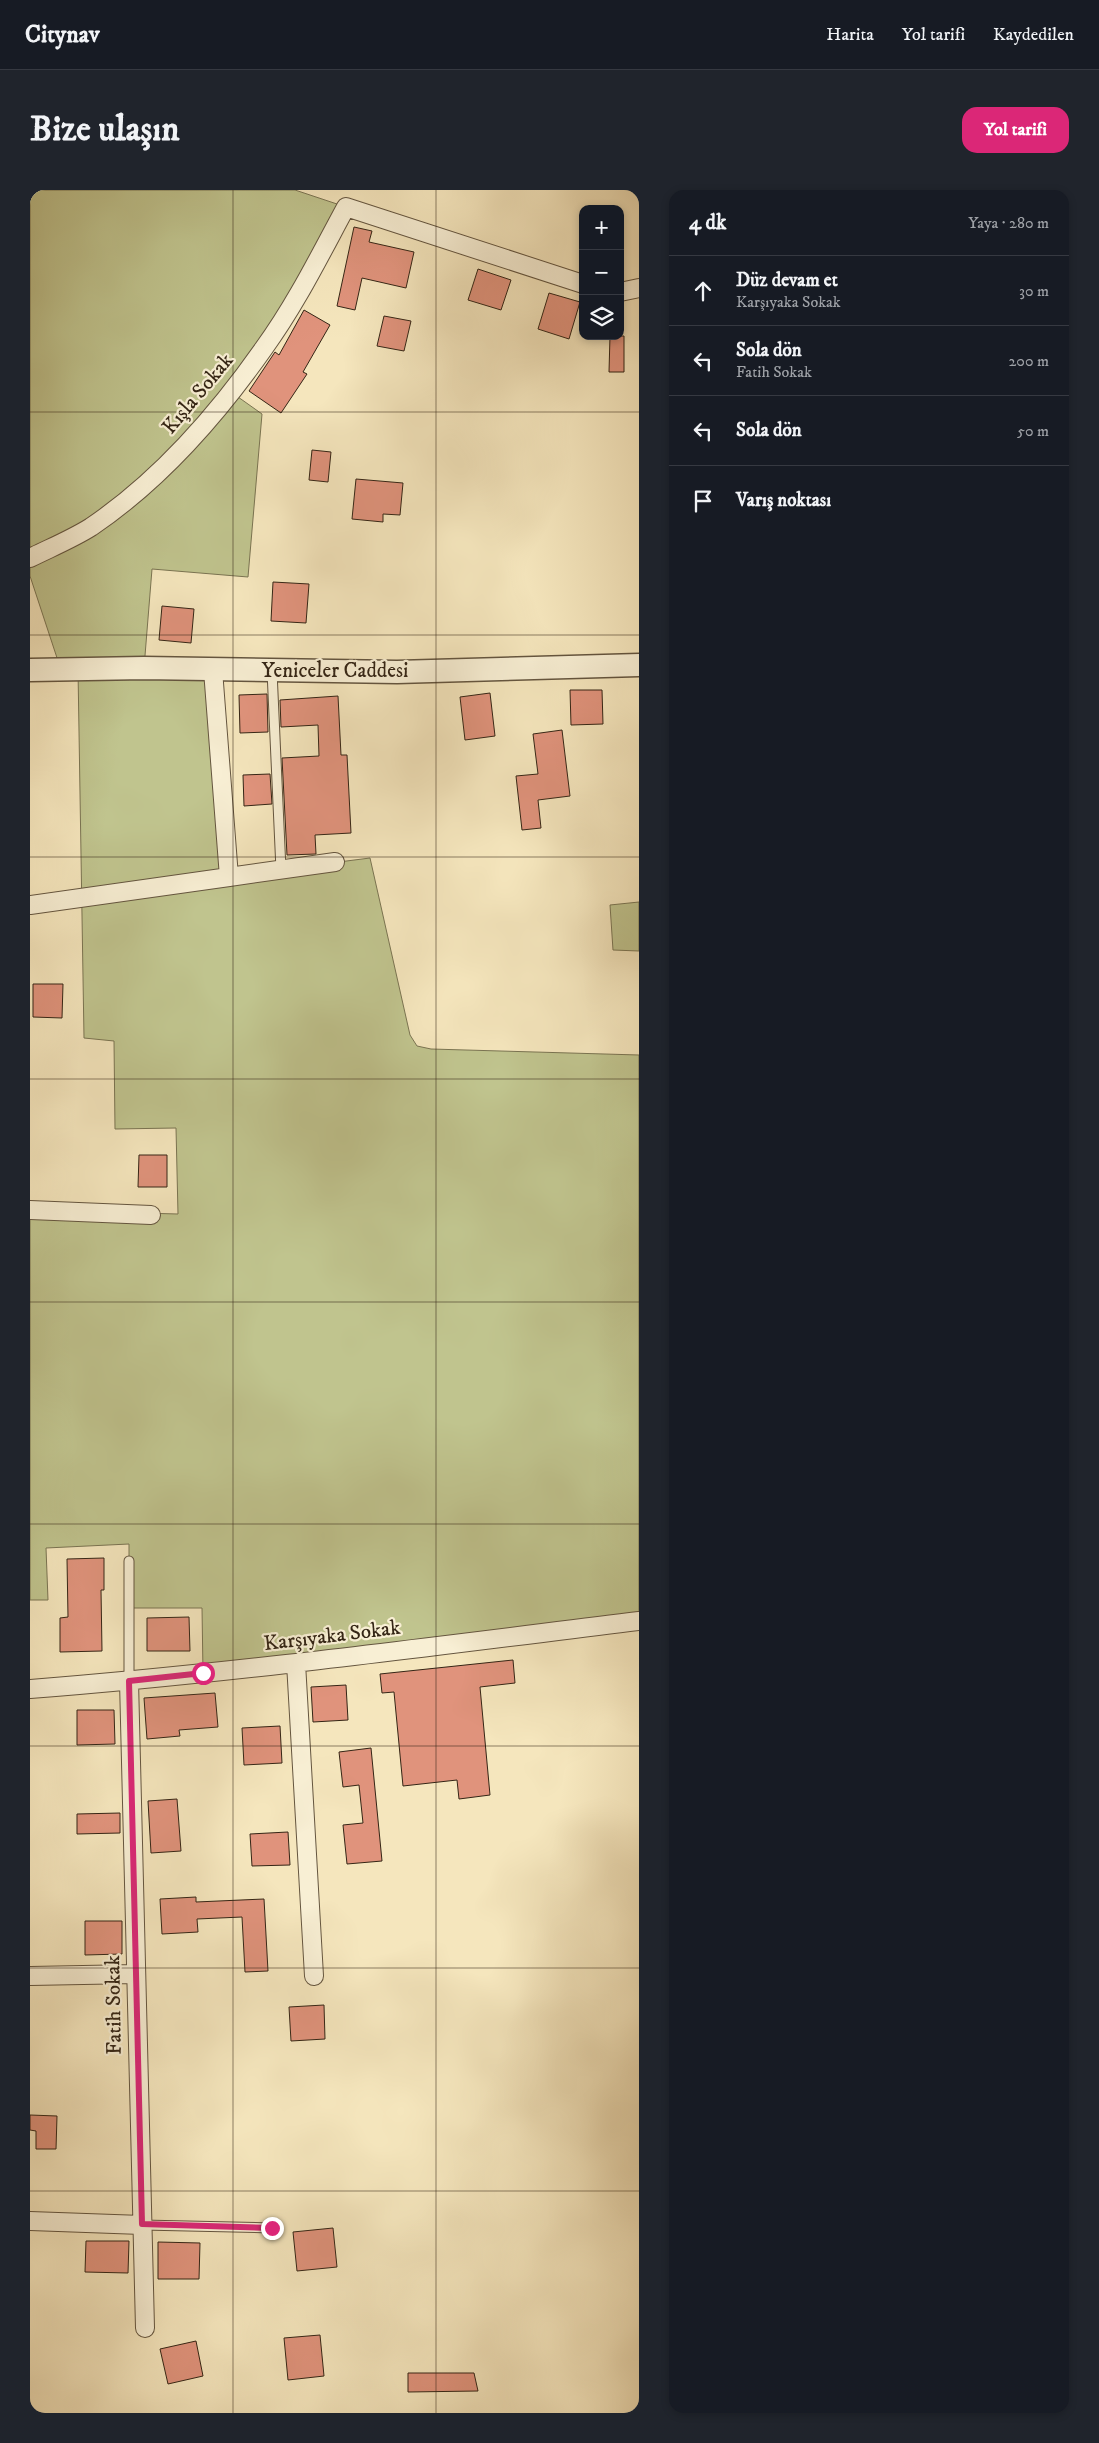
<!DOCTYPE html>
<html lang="tr">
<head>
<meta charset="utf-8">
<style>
	body { margin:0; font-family:"IM FELL DW Pica",serif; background:#20242c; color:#f1f3f6 }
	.controls { position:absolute; right:15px; top:15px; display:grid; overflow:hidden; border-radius:10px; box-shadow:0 2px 8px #0003 }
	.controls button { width:45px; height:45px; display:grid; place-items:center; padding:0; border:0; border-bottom:1px solid #363941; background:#171b24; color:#f1f3f6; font:25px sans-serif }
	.stop { position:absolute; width:15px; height:15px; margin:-11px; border:4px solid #db2777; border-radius:50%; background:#fff }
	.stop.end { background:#db2777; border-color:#fff; box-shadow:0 1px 5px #0008 }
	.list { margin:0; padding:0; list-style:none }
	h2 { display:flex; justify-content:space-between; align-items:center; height:65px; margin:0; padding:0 20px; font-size:21px }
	h2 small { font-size:16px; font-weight:400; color:#9ea1a6 }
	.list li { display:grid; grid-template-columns:32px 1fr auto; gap:15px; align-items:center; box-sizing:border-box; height:70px; padding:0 20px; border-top:1px solid #363941 }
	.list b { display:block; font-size:19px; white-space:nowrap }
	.list p { margin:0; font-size:16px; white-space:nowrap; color:#9ea1a6 }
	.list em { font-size:16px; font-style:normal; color:#9ea1a6 }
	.icon { flex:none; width:28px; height:28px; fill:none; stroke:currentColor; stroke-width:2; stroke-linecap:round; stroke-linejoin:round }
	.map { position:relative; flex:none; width:609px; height:2223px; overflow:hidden; border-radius:15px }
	header { display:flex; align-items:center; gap:30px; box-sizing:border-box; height:70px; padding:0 25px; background:#171b24; border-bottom:1px solid #363941 }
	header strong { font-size:24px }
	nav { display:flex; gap:28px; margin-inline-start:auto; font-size:18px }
	.intro { display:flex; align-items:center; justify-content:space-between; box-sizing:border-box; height:120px; padding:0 30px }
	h1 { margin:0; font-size:35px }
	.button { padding:12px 22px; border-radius:15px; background:#db2777; color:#fff; font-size:18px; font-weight:700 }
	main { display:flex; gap:30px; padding:0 30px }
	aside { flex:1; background:#171b24; border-radius:15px; box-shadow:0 2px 8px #0003 }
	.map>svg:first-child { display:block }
	.green { fill:#c0c48e; stroke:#7a7452 }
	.building { fill:#e0937c; stroke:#342515 }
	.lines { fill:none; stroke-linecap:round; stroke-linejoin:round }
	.service-casing { stroke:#64553f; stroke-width:11 }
	.minor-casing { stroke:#64553f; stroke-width:20 }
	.tertiary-casing { stroke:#64553f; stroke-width:25 }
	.service { stroke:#f8efd4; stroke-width:9 }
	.minor { stroke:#f8efd4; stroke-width:18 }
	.tertiary { stroke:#f8efd4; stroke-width:22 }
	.route { stroke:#db2777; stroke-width:6 }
	.grid { fill:none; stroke:#342515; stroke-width:1; stroke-opacity:0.55 }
	.labels { text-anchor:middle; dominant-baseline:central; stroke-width:4.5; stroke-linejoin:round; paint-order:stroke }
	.street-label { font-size:21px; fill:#342515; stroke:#f8efd4 }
</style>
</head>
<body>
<header>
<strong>Citynav</strong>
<nav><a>Harita</a><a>Yol tarifi</a><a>Kaydedilen</a></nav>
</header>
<div class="intro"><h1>Bize ulaşın</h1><a class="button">Yol tarifi</a></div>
<main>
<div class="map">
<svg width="609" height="2223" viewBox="0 0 609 2223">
	<rect width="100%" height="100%" fill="#f5e6bd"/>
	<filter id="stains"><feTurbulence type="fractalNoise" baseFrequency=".004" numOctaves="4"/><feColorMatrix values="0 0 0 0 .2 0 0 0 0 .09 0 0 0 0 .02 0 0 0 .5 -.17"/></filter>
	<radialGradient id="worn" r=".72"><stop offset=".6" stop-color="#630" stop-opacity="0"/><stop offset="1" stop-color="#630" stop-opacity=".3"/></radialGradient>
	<path class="green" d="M 0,0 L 265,0 L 316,17 L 201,202 L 232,224 L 218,387 L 122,379 L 114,478 L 183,480 L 199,686 L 340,668 L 380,845 L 387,856 L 401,859 L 609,865 L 609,1431 L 173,1483 L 172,1418 L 99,1418 L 99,1354 L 16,1358 L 18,1410 L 0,1410 L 0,1020 L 148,1024 L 146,938 L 85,939 L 84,851 L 54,848 L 48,480 L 31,480 L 0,386 Z
		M 609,712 L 609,761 L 583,760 L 580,715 Z"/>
	<path class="building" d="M 324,37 L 342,41 L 339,52 L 384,62 L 376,98 L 332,88 L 325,120 L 307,116 Z
		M 448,79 L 481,90 L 471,120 L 438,110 Z
		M 519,103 L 550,112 L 539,149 L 508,139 Z
		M 274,120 L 300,135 L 273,182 L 277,184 L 251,223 L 219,201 L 245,162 L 249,165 Z
		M 354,126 L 381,131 L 374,161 L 347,156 Z
		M 580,146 L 594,146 L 594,182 L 579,182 Z
		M 282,260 L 301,262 L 298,292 L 279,290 Z
		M 326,289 L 373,293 L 370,325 L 353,324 L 353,332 L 322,329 Z
		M 243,392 L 279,394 L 276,433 L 241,431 Z
		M 132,416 L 164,419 L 161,453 L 129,450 Z
		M 540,500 L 572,500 L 573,534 L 541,535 Z
		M 460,503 L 465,546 L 435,550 L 430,507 Z
		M 237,504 L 238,542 L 210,543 L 209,505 Z
		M 308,506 L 311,565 L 317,565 L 321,643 L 285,645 L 286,664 L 257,665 L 252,568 L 289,566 L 288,535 L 251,537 L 250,510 Z
		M 532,540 L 540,606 L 508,610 L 511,638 L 492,640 L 486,586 L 508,584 L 503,544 Z
		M 240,584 L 242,614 L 214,616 L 213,585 Z
		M 3,794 L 33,794 L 32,828 L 3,827 Z
		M 109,965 L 137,965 L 137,997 L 108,997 Z
		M 74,1368 L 74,1400 L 71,1400 L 72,1461 L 30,1462 L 30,1428 L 38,1427 L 37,1369 Z
		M 159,1427 L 160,1461 L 117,1461 L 117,1428 Z
		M 483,1470 L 485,1493 L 450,1497 L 460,1605 L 429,1609 L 427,1590 L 373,1596 L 364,1502 L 352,1503 L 350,1484 Z
		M 316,1495 L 318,1530 L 283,1532 L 281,1497 Z
		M 185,1503 L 188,1537 L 149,1540 L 150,1546 L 117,1549 L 114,1508 Z
		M 47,1520 L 84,1520 L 85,1554 L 47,1555 Z
		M 250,1536 L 252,1573 L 214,1575 L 212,1538 Z
		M 341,1558 L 352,1671 L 317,1674 L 313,1635 L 333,1633 L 329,1595 L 313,1597 L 309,1562 Z
		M 147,1609 L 151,1661 L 121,1663 L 118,1611 Z
		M 90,1623 L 90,1643 L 47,1644 L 47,1624 Z
		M 258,1642 L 260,1675 L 222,1676 L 220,1644 Z
		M 166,1707 L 166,1712 L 234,1709 L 238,1781 L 215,1782 L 212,1727 L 167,1729 L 168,1742 L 132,1744 L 130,1709 Z
		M 55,1731 L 92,1731 L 92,1764 L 55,1765 Z
		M 294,1815 L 295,1849 L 261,1851 L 259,1817 Z
		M 0,1925 L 27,1926 L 26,1959 L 6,1959 L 6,1941 L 0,1940 Z
		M 303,2038 L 307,2077 L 267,2081 L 263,2042 Z
		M 56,2051 L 99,2051 L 98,2083 L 55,2082 Z
		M 128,2052 L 170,2053 L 169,2089 L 128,2089 Z
		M 290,2145 L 294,2186 L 258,2190 L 254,2148 Z
		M 166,2151 L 173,2186 L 138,2194 L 130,2159 Z
		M 378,2183 L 444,2183 L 448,2201 L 378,2202 Z"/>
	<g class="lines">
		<defs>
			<path id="service" d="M 242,481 L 251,680
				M 99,1491 L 99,1371
				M 112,2035 L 243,2038"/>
			<path id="minor" d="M 590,102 L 609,98
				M 0,368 C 20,358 42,349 61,337 C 129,291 187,225 234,158 C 266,114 290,65 316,17 L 553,94
				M 199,687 L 305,672
				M 0,715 L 199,687 L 183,480
				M 0,1020 L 121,1025
				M 266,1473 L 284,1786
				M 99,1491 L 115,2138
				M 0,1499 C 204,1483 406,1456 609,1431
				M 0,1786 L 106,1784
				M 0,2031 L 112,2035"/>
			<path id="tertiary" d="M 0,480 L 114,478 L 367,482 L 609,475"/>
		</defs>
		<use href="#service" class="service-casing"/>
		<use href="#minor" class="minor-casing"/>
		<use href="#tertiary" class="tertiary-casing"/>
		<use href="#service" class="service"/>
		<use href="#minor" class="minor"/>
		<use href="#tertiary" class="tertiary"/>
	</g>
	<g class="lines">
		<path class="route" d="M 173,1483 L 99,1491 L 112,2034 L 242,2038"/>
	</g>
	<path class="grid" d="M 203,0 L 203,2223M 406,0 L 406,2223M 0,222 L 609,222M 0,445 L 609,445M 0,667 L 609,667M 0,889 L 609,889M 0,1112 L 609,1112M 0,1334 L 609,1334M 0,1556 L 609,1556M 0,1778 L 609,1778M 0,2001 L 609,2001"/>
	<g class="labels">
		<g class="street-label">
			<text transform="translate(168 204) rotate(-50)">Kışla Sokak</text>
			<text x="305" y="481">Yeniceler Caddesi</text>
			<text transform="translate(302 1446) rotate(-7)">Karşıyaka Sokak</text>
			<text transform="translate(84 1815) rotate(-91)">Fatih Sokak</text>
		</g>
	</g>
	<rect width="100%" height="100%" filter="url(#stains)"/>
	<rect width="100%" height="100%" fill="url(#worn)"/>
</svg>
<div class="controls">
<button>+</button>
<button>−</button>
<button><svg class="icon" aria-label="layers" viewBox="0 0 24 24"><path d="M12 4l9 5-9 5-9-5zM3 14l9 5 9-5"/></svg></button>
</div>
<div class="stop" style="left:173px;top:1483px"></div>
<div class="stop end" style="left:242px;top:2038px"></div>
</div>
<aside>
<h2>4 dk<small>Yaya · 280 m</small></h2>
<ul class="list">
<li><svg class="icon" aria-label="ahead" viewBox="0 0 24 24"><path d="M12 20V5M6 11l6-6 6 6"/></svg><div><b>Düz devam et</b><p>Karşıyaka Sokak</p></div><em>30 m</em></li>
<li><svg class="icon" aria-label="left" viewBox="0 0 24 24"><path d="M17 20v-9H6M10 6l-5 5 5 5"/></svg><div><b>Sola dön</b><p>Fatih Sokak</p></div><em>200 m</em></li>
<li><svg class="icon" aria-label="left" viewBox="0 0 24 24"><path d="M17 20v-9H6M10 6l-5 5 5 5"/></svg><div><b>Sola dön</b></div><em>50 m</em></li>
<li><svg class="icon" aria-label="arrive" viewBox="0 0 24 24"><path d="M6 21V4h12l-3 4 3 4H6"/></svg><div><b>Varış noktası</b></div></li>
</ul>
</aside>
</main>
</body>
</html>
